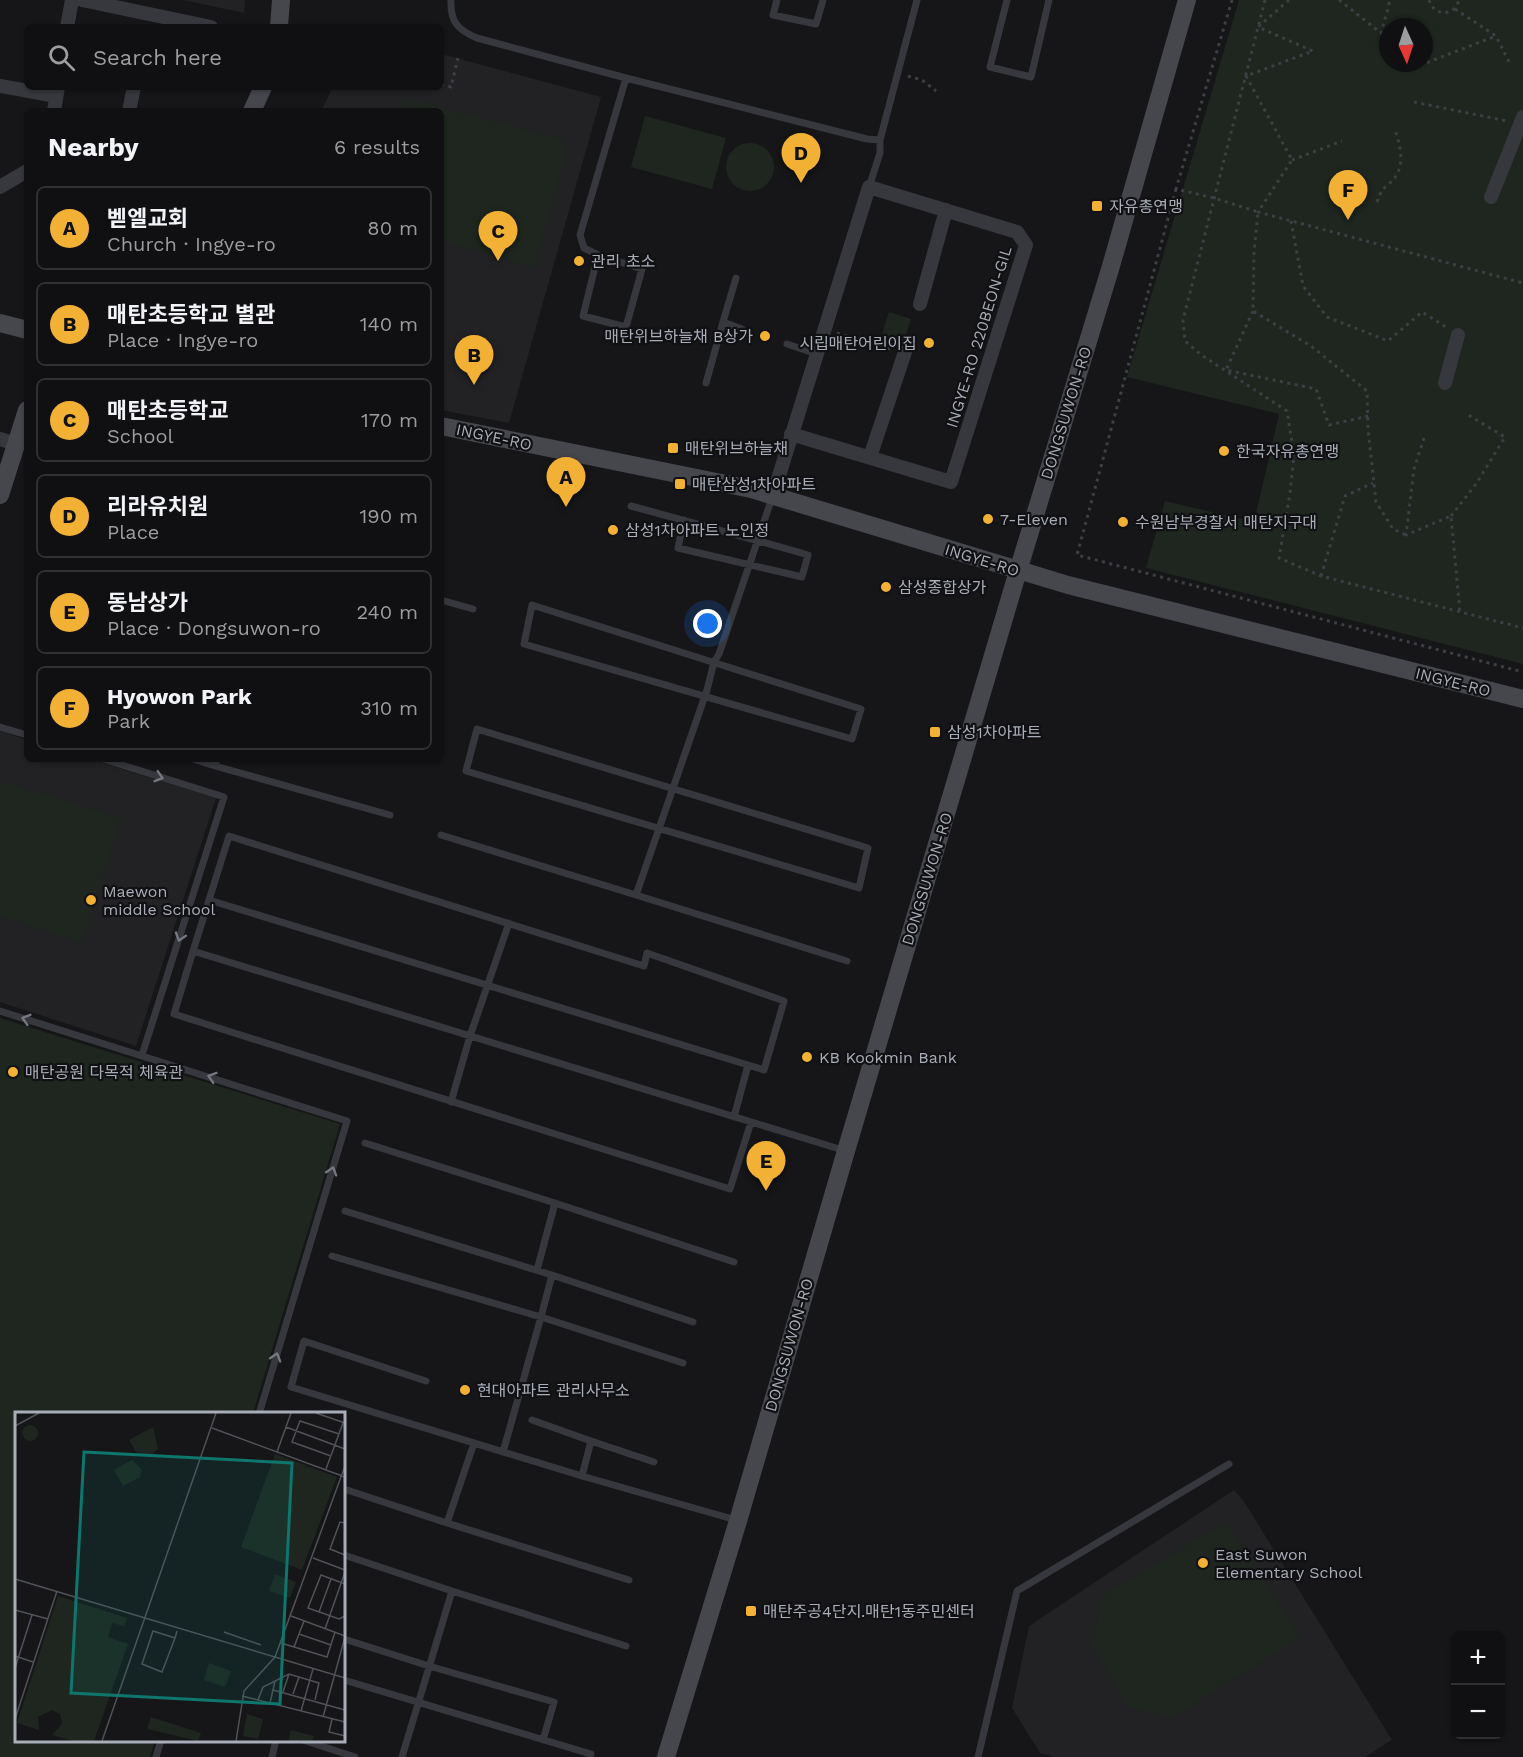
<!DOCTYPE html>
<html lang="en">
<head>
<meta charset="utf-8">
<style>
	body { margin:0; font-family:"Work Sans","Noto Sans KR",sans-serif; background:#1e1e20; color:#f1f3f6 }
	.controls { position:absolute; right:18px; bottom:18px; display:grid; overflow:hidden; border-radius:9px; box-shadow:0 2px 4px #0004 }
	.controls button { width:54px; height:54px; display:grid; place-items:center; padding:0; border:0; border-bottom:2px solid #303032; background:#101012; color:#f1f3f6; font:30px sans-serif }
	.compass { position:absolute; left:1379px; top:18px; width:54px; height:54px; border-radius:50%; background:#101012; box-shadow:0 2px 4px #0004; rotate:177deg }
	.you { position:absolute; left:708px; top:624px; width:21px; height:21px; margin:-15px; border:4px solid #fff; border-radius:50%; background:#1a73e8; box-shadow:0 0 0 9px #1a73e833 }
	.badge { display:grid; place-items:center; width:39px; height:39px; border-radius:50%; background:#f2b134; color:#111; font-size:20px; font-weight:700 }
	.pin { position:absolute; translate:-50% -50px; filter:drop-shadow(0 2px 3px #0008) }
	.pin::after { content:''; position:absolute; top:32px; width:21px; height:18px; background:inherit; clip-path:polygon(0 0,100% 0,50% 100%) }
	.list { margin:0; padding:0; list-style:none }
	h2 { display:flex; justify-content:space-between; align-items:center; height:78px; margin:0; padding:0 24px; font-size:26px }
	h2 small { font-size:20px; font-weight:400; color:#9c9d9f }
	.list li { display:grid; grid-template-columns:39px 1fr auto; gap:18px; align-items:center; box-sizing:border-box; height:84px; margin:0 12px 12px; padding:0 12px; border:2px solid #303032; border-radius:9px }
	.list b { display:block; font-size:22px; white-space:nowrap }
	.list p { margin:0; font-size:20px; white-space:nowrap; color:#9c9d9f }
	.list em { font-size:20px; font-style:normal; color:#9c9d9f }
	.icon { flex:none; width:33px; height:33px; fill:none; stroke:currentColor; stroke-width:2; stroke-linecap:round; stroke-linejoin:round }
	.map { position:relative; flex:none; width:1523px; height:1757px; overflow:hidden }
	.search { position:absolute; background:#101012; box-shadow:0 2px 4px #0004; left:24px; top:24px; width:420px; height:66px; display:flex; align-items:center; gap:15px; box-sizing:border-box; padding:0 21px; border-radius:9px; color:#9c9d9f; font-size:22px }
	.panel { position:absolute; background:#101012; box-shadow:0 2px 4px #0004; left:24px; top:108px; width:420px; height:654px; border-radius:9px }
	.map>svg:first-child { display:block }
	.built { fill:#222225 }
	.green { fill:#1e261f; fill-rule:evenodd }
	.lines { fill:none; stroke-linecap:round; stroke-linejoin:round }
	.path { stroke:#3d3f44; stroke-width:3; stroke-dasharray:3 4.5; stroke-linecap:butt }
	.lane { stroke:#37383d; stroke-width:7 }
	.street { stroke:#37383d; stroke-width:14 }
	.secondary { stroke:#45474d; stroke-width:18 }
	.oneway { stroke:#757881 }
	.poi-dot { fill:#f2b134; stroke:#111113; stroke-width:2 }
	.labels { text-anchor:middle; dominant-baseline:central; stroke-width:4.5; stroke-linejoin:round; paint-order:stroke }
	.poi-label { font-size:16px; fill:#a8adb8; stroke:#111113; text-anchor:start }
	.street-label { font-size:16px; fill:#a8adb8; stroke:#111113 }
	.inset-road { fill:none; stroke:#505258; stroke-width:1.5 }
	.view { fill:#0f766e; fill-opacity:0.15; stroke:#0f766e; stroke-width:3 }
	.inset-edge { fill:none; stroke:#a8adb8; stroke-width:3 }
</style>
</head>
<body>
<div class="map">
<svg width="1523" height="1757" viewBox="0 0 1523 1757">
	<rect width="100%" height="100%" fill="#161618"/>
	<path class="built" d="M 183,0 L 245,0 L 244,13 Z
		M 441,54 L 601,97 L 509,423 L 441,410 L 441,111 L 321,111 L 333,87 L 441,87 Z
		M 0,731 L 27,740 L 27,759 L 89,759 L 216,798 L 136,1046 L 0,1002 Z
		M 1234,1490 L 1243,1500 L 1392,1740 L 1365,1757 L 1055,1757 L 1040,1753 L 1012,1708 L 1029,1626 Z"/>
	<path class="green" d="M 1239,0 L 1523,0 L 1523,664 L 1146,568 L 1165,501 L 1254,522 L 1279,414 L 1127,377 ZM 1388,27 L 1424,27 L 1424,63 L 1388,63 Z
		M 405,98 L 564,140 L 567,148 L 534,268 L 441,240 L 441,111 L 400,111 Z
		M 645,116 L 726,138 L 712,189 L 631,167 Z
		M726 167a24 24 0 1 1 48 0a24 24 0 1 1-48 0Z
		M 889,312 L 911,319 L 903,345 L 881,338 Z
		M 0,781 L 121,818 L 82,943 L 0,916 Z
		M 0,1018 L 340,1124 L 253,1413 L 16,1414 L 16,1740 L 155,1741 L 150,1757 L 0,1757 Z
		M 1226,1522 L 1300,1638 L 1171,1718 L 1128,1706 L 1092,1645 L 1102,1596 Z"/>
	<g class="lines">
		<path class="path" d="M 1232,0 L 1176,189 L 1214,198 L 1258,212 L 1254,252 L 1253,311 L 1311,346 L 1367,391 L 1368,429 L 1376,502 L 1393,529 L 1406,535
			M 1265,0 L 1183,320 L 1185,341 L 1200,354 L 1287,411 L 1294,455 L 1290,493 L 1279,558 L 1321,576 L 1523,628
			M 1289,0 L 1258,27 L 1313,51 L 1246,76 L 1292,160 L 1258,212 L 1523,283
			M 1339,0 L 1381,33 L 1389,5 L 1389,0
			M 1429,0 C 1434,17 1454,17 1459,0
			M 1455,9 L 1496,36 L 1509,62
			M 1413,68 L 1496,36
			M 908,76 L 922,80 L 936,91
			M 441,84 L 451,87 L 458,58
			M 1414,102 L 1507,121
			M 1292,160 L 1342,141
			M 1176,189 L 1077,555 L 1523,672
			M 1377,202 C 1382,189 1381,191 1391,182 C 1406,167 1401,148 1395,130
			M 1291,221 L 1303,286 L 1327,317 L 1388,341 L 1422,312 L 1446,327
			M 1253,311 L 1226,370 L 1316,389 L 1329,425 L 1368,416
			M 837,333 L 891,349
			M 1424,438 L 1414,469 L 1406,535 L 1451,516 L 1460,612
			M 1451,516 L 1476,484 L 1505,437 L 1465,413
			M 1321,576 L 1345,496 L 1373,483"/>
		<path class="lane" d="M 451,0 C 450,22 458,30 477,38 L 626,78 L 867,139 L 880,140 L 880,153 L 869,187
			M 777,0 L 773,15 L 816,24 L 823,0
			M 1007,0 L 990,67 L 1031,77 L 1049,0
			M 880,140 L 917,0
			M 598,255 L 642,269 L 626,327 L 583,316 L 598,255 L 584,248 L 580,235 L 626,78
			M 723,322 L 736,278
			M 787,344 L 817,354
			M 706,383 L 723,322 L 742,329
			M 772,498 L 719,654 L 714,662 L 707,690 L 636,895 L 847,961
			M 631,506 C 690,522 749,538 808,555 L 802,577 L 678,548 L 684,520
			M 441,600 L 473,609
			M 532,605 L 861,709 L 852,739 L 524,644 Z
			M 0,727 L 27,735
			M 477,729 L 868,848 L 859,888 L 466,771 Z
			M 103,759 L 224,797 L 142,1055
			M 193,759 L 215,766 L 217,759
			M 215,766 L 390,815
			M 441,835 L 636,895
			M 209,900 L 229,836 L 644,966 L 647,953 L 784,1001 L 764,1070 L 748,1065
			M 193,951 L 174,1014 L 730,1189 L 751,1122
			M 0,1011 L 347,1121 L 259,1414
			M 451,1102 L 470,1036 L 509,923
			M 734,1117 L 748,1065 L 209,900 L 193,951 L 846,1151
			M 365,1143 L 555,1203 L 537,1270
			M 555,1203 L 734,1262
			M 345,1211 L 552,1275 L 541,1317 L 683,1363
			M 332,1256 L 541,1317 L 503,1452
			M 552,1275 L 693,1322
			M 426,1381 L 304,1341 L 291,1387 L 582,1476 L 736,1520
			M 532,1420 L 591,1441 L 582,1476
			M 591,1441 L 654,1462
			M 474,1443 L 447,1523 L 629,1580
			M 344,1489 L 447,1523
			M 344,1555 L 452,1591
			M 344,1639 L 429,1666 L 554,1702 L 543,1740
			M 344,1680 L 591,1754
			M 303,1740 L 355,1757
			M 156,1757 L 161,1740
			M 272,1757 L 276,1740
			M 402,1757 L 452,1591 L 626,1646
			M 978,1757 L 1017,1591 L 1229,1464"/>
		<path class="street" d="M 82,0 L 211,27
			M 67,27 L 72,0
			M 0,86 L 56,96
			M 54,111 L 58,87
			M 129,111 L 134,87
			M 0,187 L 27,171
			M 1491,197 L 1523,117
			M 920,304 L 946,210
			M 1445,383 L 1458,335
			M 0,439 L 16,444
			M 870,457 L 905,352
			M 773,495 L 869,187 L 1017,232 L 1026,245 L 951,482 L 791,434"/>
		<path class="secondary" d="M 279,27 L 281,0
			M 252,111 L 263,87
			M 0,323 L 27,330
			M 441,426 L 751,489 L 1068,585 L 1523,699
			M 0,495 L 27,410
			M 666,1757 L 738,1521 L 846,1151 L 1018,571 L 1111,266 L 1187,0"/>
	</g>
	<defs><path id="oneway-chevron" d="M-2-3.5L2.5 0L-2 3.5" fill="none" stroke-width="1.6" stroke-linecap="round" stroke-linejoin="round" transform="scale(1.5)"/></defs>
	<g class="oneway">
		<use href="#oneway-chevron" transform="translate(159 777) rotate(17)"/>
		<use href="#oneway-chevron" transform="translate(180 937) rotate(108)"/>
		<use href="#oneway-chevron" transform="translate(26 1019) rotate(-163)"/>
		<use href="#oneway-chevron" transform="translate(212 1077) rotate(-162)"/>
		<use href="#oneway-chevron" transform="translate(332 1171) rotate(-73)"/>
		<use href="#oneway-chevron" transform="translate(276 1357) rotate(-73)"/>
	</g>
	<g class="poi-dot">
		<rect x="1091" y="200" width="12" height="12" rx="3"/>
		<circle cx="579" cy="261" r="6"/>
		<circle cx="765" cy="336" r="6"/>
		<circle cx="929" cy="343" r="6"/>
		<rect x="667" y="442" width="12" height="12" rx="3"/>
		<circle cx="1224" cy="451" r="6"/>
		<rect x="674" y="478" width="12" height="12" rx="3"/>
		<circle cx="988" cy="519" r="6"/>
		<circle cx="1123" cy="522" r="6"/>
		<circle cx="613" cy="530" r="6"/>
		<circle cx="886" cy="587" r="6"/>
		<rect x="929" y="726" width="12" height="12" rx="3"/>
		<circle cx="91" cy="900" r="6"/>
		<circle cx="807" cy="1057" r="6"/>
		<circle cx="13" cy="1072" r="6"/>
		<circle cx="465" cy="1390" r="6"/>
		<circle cx="1203" cy="1563" r="6"/>
		<rect x="745" y="1605" width="12" height="12" rx="3"/>
	</g>
	<g class="labels">
		<g class="poi-label">
			<text x="1109" y="206">자유총연맹</text>
			<text x="591" y="261">관리 초소</text>
			<text x="753" y="336" text-anchor="end">매탄위브하늘채 B상가</text>
			<text x="917" y="343" text-anchor="end">시립매탄어린이집</text>
			<text x="685" y="448">매탄위브하늘채</text>
			<text x="1236" y="451">한국자유총연맹</text>
			<text x="692" y="484">매탄삼성1차아파트</text>
			<text x="1000" y="519">7-Eleven</text>
			<text x="1135" y="522">수원남부경찰서 매탄지구대</text>
			<text x="625" y="530">삼성1차아파트 노인정</text>
			<text x="898" y="587">삼성종합상가</text>
			<text x="947" y="732">삼성1차아파트</text>
			<text x="103" y="891">Maewon<tspan x="103" dy="18">middle School</tspan></text>
			<text x="819" y="1057">KB Kookmin Bank</text>
			<text x="25" y="1072">매탄공원 다목적 체육관</text>
			<text x="477" y="1390">현대아파트 관리사무소</text>
			<text x="1215" y="1554">East Suwon<tspan x="1215" dy="18">Elementary School</tspan></text>
			<text x="763" y="1611">매탄주공4단지.매탄1동주민센터</text>
		</g>
		<g class="street-label">
			<text transform="translate(979 337) rotate(-73)">INGYE-RO 220BEON-GIL</text>
			<text transform="translate(1066 413) rotate(-73)">DONGSUWON-RO</text>
			<text transform="translate(494 437) rotate(12)">INGYE-RO</text>
			<text transform="translate(982 560) rotate(17)">INGYE-RO</text>
			<text transform="translate(1453 682) rotate(14)">INGYE-RO</text>
			<text transform="translate(927 879) rotate(-73)">DONGSUWON-RO</text>
			<text transform="translate(789 1345) rotate(-74)">DONGSUWON-RO</text>
		</g>
	</g>
	<g transform="translate(15 1412)">
		<rect width="330" height="330" fill="#161618"/>
		<path d="M7 21a8 8 0 1 1 16 0a8 8 0 1 1-16 0ZM 138,15 L 143,37 L 135,44 L 121,40 L 114,28 ZM 260,42 L 322,65 L 287,158 L 226,135 ZM 117,48 L 127,58 L 125,65 L 108,74 L 99,58 ZM 260,162 L 281,170 L 275,186 L 254,179 ZM 43,184 L 112,206 L 109,214 L 97,211 L 93,225 L 113,232 L 79,329 L 58,329 L 37,323 L 47,312 L 45,302 L 37,298 L 23,305 L 24,318 L 2,311 ZM 194,251 L 216,259 L 210,275 L 189,268 ZM 232,302 L 248,307 L 243,327 L 228,324 ZM 136,305 L 186,321 L 183,329 L 132,317 ZM 276,318 L 299,324 L 297,329 L 273,329 Z" fill="#1e261f"/>
		<path class="inset-road" d="M 301,1 L 330,11M 0,14 L 24,1M 271,15 L 330,37M 197,16 L 330,65M 262,40 L 276,1M 316,44 L 277,30 L 285,9 L 324,22M 311,57 L 328,11M 330,111 L 325,110 L 315,137 L 330,143M 298,146 L 330,158M 0,167 L 330,266M 330,172 L 306,163 L 293,196 L 324,207 L 330,204M 0,198 L 33,207M 304,200 L 316,167M 276,204 L 330,224M 310,217 L 330,160M 209,220 L 246,233M 284,222 L 316,233M 160,226 L 138,219 L 127,252 L 147,260 L 160,226 L 162,219M 266,231 L 312,245 L 320,220M 279,235 L 289,209M 0,244 L 18,250M 0,256 L 17,203M 258,278 L 330,298M 268,280 L 274,262M 278,282 L 284,265M 227,284 L 330,310M 243,288 L 248,275 L 274,262 L 304,271 L 300,288M 255,291 L 260,269M 286,299 L 298,257M 308,305 L 330,225M 0,307 L 42,179M 317,307 L 314,320 L 330,324M 87,329 L 201,1M 221,329 L 229,279 L 260,245 L 330,54"/>
		<path class="view" d="M 69,40 L 277,51 L 265,292 L 56,281 Z"/>
		<rect width="330" height="330" class="inset-edge"/>
	</g>
</svg>
<div class="controls">
<button>+</button>
<button>−</button>
</div>
<svg class="compass" viewBox="-18 -18 36 36"><path d="M0-13l5 13h-10z" fill="#e53935"/><path d="M0 13l5-13h-10z" fill="#9c9d9f"/></svg>
<div class="you"></div>
<div class="pin badge" style="left:566px;top:507px">A</div>
<div class="pin badge" style="left:474px;top:385px">B</div>
<div class="pin badge" style="left:498px;top:261px">C</div>
<div class="pin badge" style="left:801px;top:183px">D</div>
<div class="pin badge" style="left:766px;top:1191px">E</div>
<div class="pin badge" style="left:1348px;top:220px">F</div>
<div class="search"><svg class="icon" aria-label="search" viewBox="0 0 24 24"><circle cx="10" cy="10" r="6"/><path d="M15 15l6 6"/></svg>Search here</div>
<section class="panel">
<h2>Nearby<small>6 results</small></h2>
<ul class="list">
<li><span class="badge">A</span><div><b>벧엘교회</b><p>Church · Ingye-ro</p></div><em>80 m</em></li>
<li><span class="badge">B</span><div><b>매탄초등학교 별관</b><p>Place · Ingye-ro</p></div><em>140 m</em></li>
<li><span class="badge">C</span><div><b>매탄초등학교</b><p>School</p></div><em>170 m</em></li>
<li><span class="badge">D</span><div><b>리라유치원</b><p>Place</p></div><em>190 m</em></li>
<li><span class="badge">E</span><div><b>동남상가</b><p>Place · Dongsuwon-ro</p></div><em>240 m</em></li>
<li><span class="badge">F</span><div><b>Hyowon Park</b><p>Park</p></div><em>310 m</em></li>
</ul>
</section>
</div>
</body>
</html>
